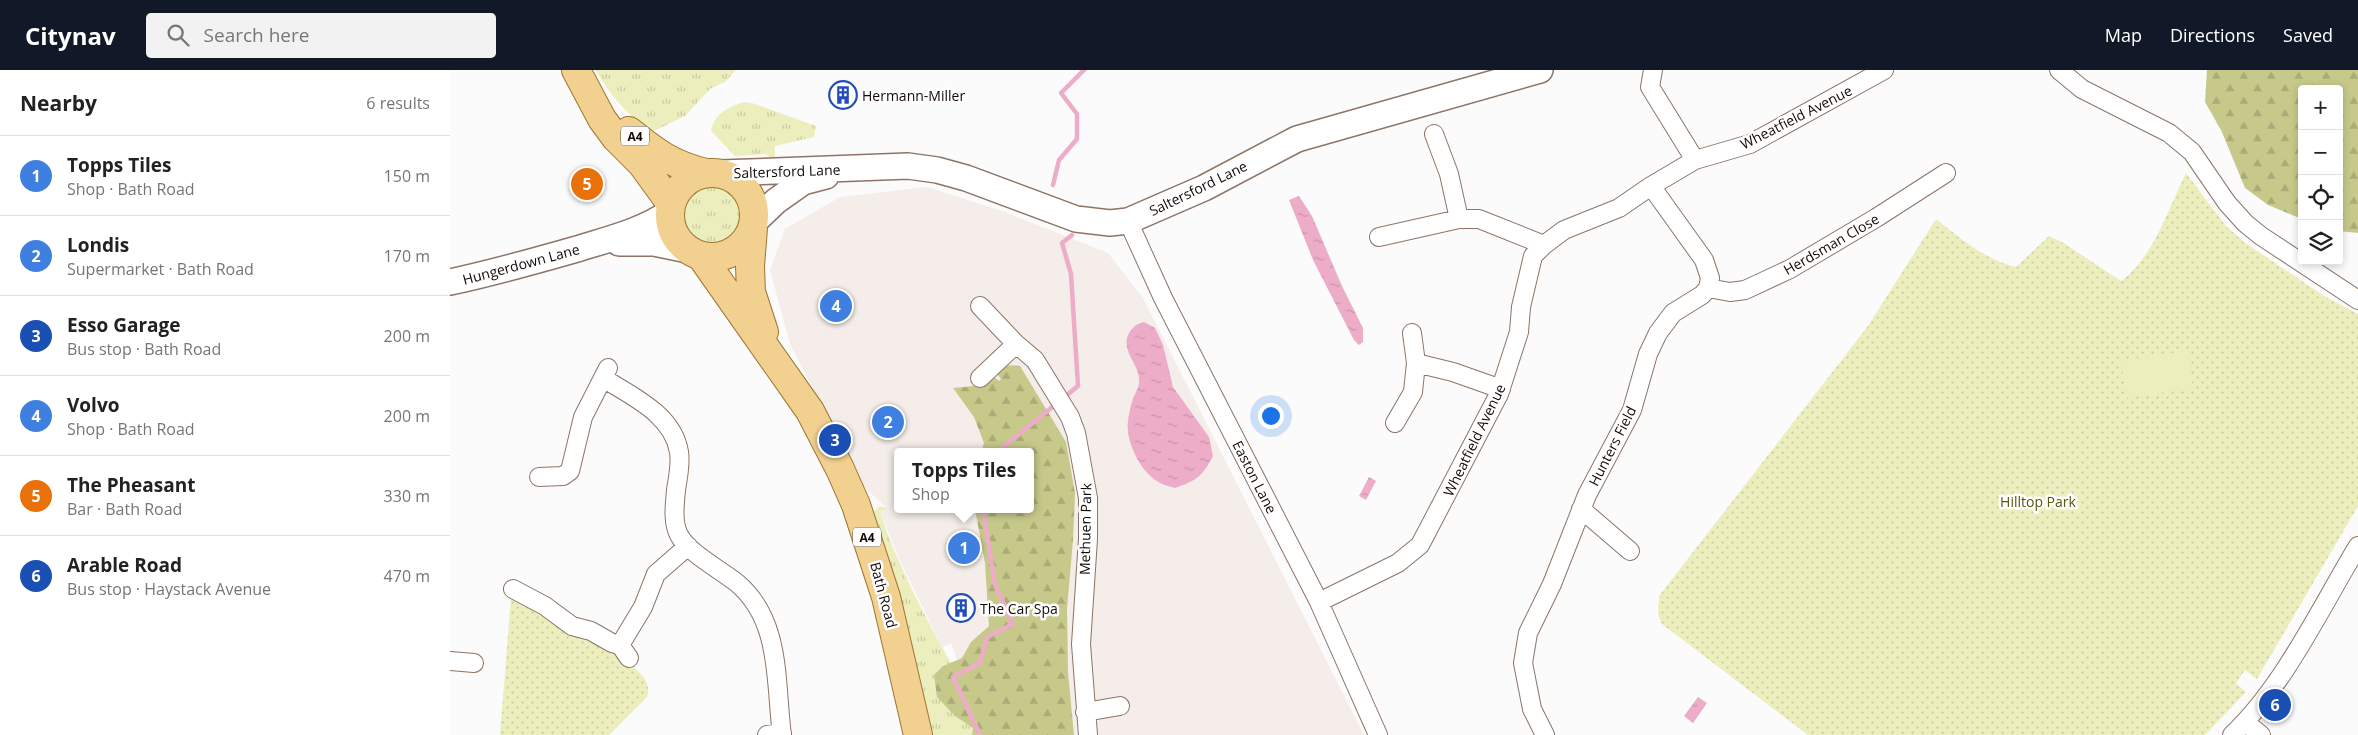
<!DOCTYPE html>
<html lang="en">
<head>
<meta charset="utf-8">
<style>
	body { margin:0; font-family:"Open Sans",sans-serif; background:#f2f2f2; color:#222 }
	.controls { position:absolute; right:15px; top:15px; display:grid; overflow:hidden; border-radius:5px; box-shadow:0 2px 8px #0003 }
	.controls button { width:45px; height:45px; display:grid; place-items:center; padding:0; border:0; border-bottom:1px solid #e0e0e0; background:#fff; color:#222; font:25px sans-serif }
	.you { position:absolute; left:820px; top:345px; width:18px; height:18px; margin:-12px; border:4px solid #fff; border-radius:50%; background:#1a73e8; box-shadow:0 0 0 8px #1a73e833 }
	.badge { display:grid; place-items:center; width:32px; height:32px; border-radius:50%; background:#111827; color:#fff; font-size:16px; font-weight:700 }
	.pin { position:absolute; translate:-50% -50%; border:2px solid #fff; box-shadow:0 1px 5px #0006 }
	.popup { position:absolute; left:444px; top:378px; width:140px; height:65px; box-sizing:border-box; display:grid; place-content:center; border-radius:5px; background:#fff; filter:drop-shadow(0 1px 4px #0005); font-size:16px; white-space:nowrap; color:#767676 }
	.popup b { font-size:19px; color:#222 }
	.popup::after { content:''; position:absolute; left:50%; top:100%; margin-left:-10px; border:10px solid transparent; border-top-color:#fff }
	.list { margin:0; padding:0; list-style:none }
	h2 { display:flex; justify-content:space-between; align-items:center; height:65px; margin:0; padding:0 20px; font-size:21px }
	h2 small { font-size:16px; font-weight:400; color:#767676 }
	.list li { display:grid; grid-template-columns:32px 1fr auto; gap:15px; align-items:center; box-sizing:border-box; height:80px; padding:0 20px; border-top:1px solid #e0e0e0 }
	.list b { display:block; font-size:19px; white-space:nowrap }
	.list p { margin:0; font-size:16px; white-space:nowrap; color:#767676 }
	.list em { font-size:16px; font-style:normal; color:#767676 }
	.icon { flex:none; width:28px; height:28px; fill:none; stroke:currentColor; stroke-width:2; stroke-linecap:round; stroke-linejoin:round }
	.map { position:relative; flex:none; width:1908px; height:665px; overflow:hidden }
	header { display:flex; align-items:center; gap:30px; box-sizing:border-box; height:70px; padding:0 25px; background:#111827; color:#fff }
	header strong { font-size:24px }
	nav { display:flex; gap:28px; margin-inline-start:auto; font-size:18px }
	.search { width:350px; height:45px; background:#f2f2f2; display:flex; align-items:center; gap:12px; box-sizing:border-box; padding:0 18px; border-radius:5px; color:#767676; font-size:19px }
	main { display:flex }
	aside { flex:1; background:#fff }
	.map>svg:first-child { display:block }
	.built { fill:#f4ede9; fill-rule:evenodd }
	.grass { fill:url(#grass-tufts) }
	.forest { fill:url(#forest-firs) }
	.park { fill:url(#park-dots) }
	.garden { fill:#eceebd }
	.water { fill:url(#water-ripples) }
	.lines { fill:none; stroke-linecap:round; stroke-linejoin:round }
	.stream { stroke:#edacc7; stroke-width:4.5 }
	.street-casing { stroke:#8d7465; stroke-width:20 }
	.secondary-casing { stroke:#8d7465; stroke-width:28 }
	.primary-casing { stroke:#9d7630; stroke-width:30 }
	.street { stroke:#fff; stroke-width:18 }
	.secondary { stroke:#fff; stroke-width:25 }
	.primary { stroke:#f1d090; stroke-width:28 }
	.labels { text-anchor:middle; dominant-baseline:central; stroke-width:5; stroke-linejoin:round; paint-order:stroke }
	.shield { fill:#fff; stroke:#5a5451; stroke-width:1 }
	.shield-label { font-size:12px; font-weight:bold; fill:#130a06 }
	.poi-label { font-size:14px; fill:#130a06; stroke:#fff; text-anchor:start }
	.street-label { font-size:14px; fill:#130a06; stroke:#fff }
	.park-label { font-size:14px; fill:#58580f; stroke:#fff }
</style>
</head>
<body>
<header>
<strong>Citynav</strong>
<div class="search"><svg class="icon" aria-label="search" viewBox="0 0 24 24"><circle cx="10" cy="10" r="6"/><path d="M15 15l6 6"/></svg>Search here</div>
<nav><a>Map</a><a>Directions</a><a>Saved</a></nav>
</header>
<main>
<aside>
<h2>Nearby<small>6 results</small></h2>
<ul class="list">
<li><span class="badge" style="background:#3f7fe0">1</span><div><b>Topps Tiles</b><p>Shop · Bath Road</p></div><em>150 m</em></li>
<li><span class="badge" style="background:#3f7fe0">2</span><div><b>Londis</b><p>Supermarket · Bath Road</p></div><em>170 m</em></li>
<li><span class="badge" style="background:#1a4fb4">3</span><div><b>Esso Garage</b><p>Bus stop · Bath Road</p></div><em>200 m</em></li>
<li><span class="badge" style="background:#3f7fe0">4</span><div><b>Volvo</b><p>Shop · Bath Road</p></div><em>200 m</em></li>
<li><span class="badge" style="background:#e8710a">5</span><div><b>The Pheasant</b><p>Bar · Bath Road</p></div><em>330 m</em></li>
<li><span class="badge" style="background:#1a4fb4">6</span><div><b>Arable Road</b><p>Bus stop · Haystack Avenue</p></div><em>470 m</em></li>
</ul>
</aside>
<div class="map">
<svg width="1908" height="665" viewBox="0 0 1908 665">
	<defs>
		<pattern id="grass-tufts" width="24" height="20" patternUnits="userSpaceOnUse" patternTransform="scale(1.25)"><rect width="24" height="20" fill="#eceebd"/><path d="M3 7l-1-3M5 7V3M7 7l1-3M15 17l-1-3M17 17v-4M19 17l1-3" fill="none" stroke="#cacba1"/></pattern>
		<pattern id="forest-firs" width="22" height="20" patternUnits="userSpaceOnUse" patternTransform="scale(1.25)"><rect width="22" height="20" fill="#c7c98a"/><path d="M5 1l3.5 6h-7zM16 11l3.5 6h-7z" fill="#aaab76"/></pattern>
		<pattern id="park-dots" width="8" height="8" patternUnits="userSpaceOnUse" patternTransform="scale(1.25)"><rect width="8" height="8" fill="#eceebd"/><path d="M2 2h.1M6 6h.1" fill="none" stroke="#cacba1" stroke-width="1.8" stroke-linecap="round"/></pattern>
		<pattern id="water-ripples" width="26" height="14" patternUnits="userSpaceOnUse" patternTransform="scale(1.25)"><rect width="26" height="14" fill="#edacc7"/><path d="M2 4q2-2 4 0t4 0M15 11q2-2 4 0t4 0" fill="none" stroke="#ca93a9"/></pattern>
	</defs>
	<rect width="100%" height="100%" fill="#fbfbfb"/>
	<path class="built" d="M 477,117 L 555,142 L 658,183 L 693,228 L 914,665 L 536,665 L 501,574 L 492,577 L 451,493 L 430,442 L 437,438 L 412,415 L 340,274 L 320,200 L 335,159 L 390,127 ZM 448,382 L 580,382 L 580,439 L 448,439 Z"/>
	<path class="grass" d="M 145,0 L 286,0 L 275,12 L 260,19 L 235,46 L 202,62 C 174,42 164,29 145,0 Z
		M 294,32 L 305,34 L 366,56 L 364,67 L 325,76 L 325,93 L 316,84 L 285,86 L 261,61 C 264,44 278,37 294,32 Z
		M231 146a32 32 0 1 1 64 0a32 32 0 1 1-64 0Z
		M 430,436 L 437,438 L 430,442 C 447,494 474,545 501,593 L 493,596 L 505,646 L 524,658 L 522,665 L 476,665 L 419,451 L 424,441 Z"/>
	<path class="forest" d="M 1757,0 L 1908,0 L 1908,163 L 1889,161 L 1889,19 L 1852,19 L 1852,149 L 1818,135 L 1795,118 L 1771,60 L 1755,32 Z
		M 555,295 L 570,296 L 616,372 L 625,423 L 623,470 L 617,539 L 618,602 L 624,665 L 522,665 L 523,658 L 505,646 L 487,627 L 484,605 L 493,596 L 512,588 L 521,572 L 539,556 L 535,493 L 525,439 L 580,439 L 580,382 L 531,382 L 534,373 L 524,347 L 503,318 C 518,317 531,316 543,306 L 549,311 L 551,309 L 545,301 Z"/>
	<path class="park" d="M 1736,103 L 1776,156 L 1794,172 L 1874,226 L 1908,244 L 1908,436 L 1807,609 L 1795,600 L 1786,613 L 1796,622 L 1755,665 L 1358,665 L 1212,554 L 1208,545 L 1209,526 L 1418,256 L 1486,149 C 1511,169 1534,189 1566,197 L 1599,166 L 1612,172 L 1671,211 C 1704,187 1718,139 1736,103 Z
		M 62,515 L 185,598 C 194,607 201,614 197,627 L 159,665 L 50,665 Z"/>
	<path class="garden" d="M 1738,281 L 1743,318 L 1676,328 L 1671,290 Z"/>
	<path class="water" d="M 849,126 L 862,146 L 892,216 L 913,258 L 913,272 L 909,275 L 904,270 L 863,190 L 839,130 Z
		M 694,252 L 705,258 L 713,275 L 723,317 L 759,367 L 763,386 C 752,407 747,410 725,418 C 719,416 712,415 707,411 C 690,401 675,370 678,351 C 679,344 680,338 682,332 C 683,326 688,320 689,314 C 692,295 669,282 679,263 C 683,257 686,254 694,252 Z
		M 919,407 L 926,411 L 916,430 L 909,426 Z
		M 1248,627 L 1257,633 L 1243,653 L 1234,646 Z"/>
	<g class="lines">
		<path class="stream" d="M 603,115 L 609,90 L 627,69 L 627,44 L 611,23 L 634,0
			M 612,329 L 628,316 L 621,204 L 612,173 L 622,165
			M 547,382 L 606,334
			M 530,665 L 503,607 L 530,593 L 537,567 L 563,554 L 545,515 L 533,439"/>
		<defs>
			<path id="street" d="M 1203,0 L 1200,17 L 1245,90
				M 1609,0 L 1632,19 L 1719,63 L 1742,82 L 1777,133 L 1795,153 L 1811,166 L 1908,230
				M 984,64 L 999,104 L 1009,149
				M 678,151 L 713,228 L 869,532 L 928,665
				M 929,167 L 1009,149 L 1029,149 L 1094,175
				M 1258,218 L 1280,222 L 1295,220 L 1340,199 L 1426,148 L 1496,103
				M 530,236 L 566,274 L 585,290 L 620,347 L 626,363 L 638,428 L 638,469 L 631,574 L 638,665
				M 962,263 L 966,293 L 1003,302 L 1051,319
				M 153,308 C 181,326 223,344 229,382 C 231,394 228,407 226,420 C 225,433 222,452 229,465 C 238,483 271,500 287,513 C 332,551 325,613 332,665
				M 530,308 L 566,274
				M 945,353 L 963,322 L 966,293
				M 89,407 L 113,406 L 120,401 L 133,347 L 158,298
				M 1131,439 L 1180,481
				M 63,519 L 95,536 L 122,556 L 141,561 L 162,573 L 170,575 L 193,537 L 206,504 L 238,476
				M 869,532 L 948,493 L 970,475 L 1049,324 L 1069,262 L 1071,237 L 1083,186 L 1094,175 L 1114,160 L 1169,138 L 1201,116 L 1245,90 L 1300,74 L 1434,0
				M 170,575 L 179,588
				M 0,591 L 24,593
				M 635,642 L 670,636
				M 1795,652 L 1811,665
				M 317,665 L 332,663
				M 1095,665 L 1082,639 L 1073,593 L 1078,563 L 1102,514 L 1137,425 L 1182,340 L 1198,284 L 1208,263 L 1223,243 L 1252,225 L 1258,218 L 1260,208 L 1254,190 L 1201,116
				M 1782,665 C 1834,616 1871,537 1908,476"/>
			<path id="secondary" d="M 271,103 L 458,96 L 487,100 L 516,108 L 626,149 L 660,153 L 678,151 L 754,118 L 847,69 L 1090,0
				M 304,152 L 326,131 L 353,112 L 376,106
				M 169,173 L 204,173 L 238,180
				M 0,212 C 43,203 85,191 127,179 C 159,169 193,161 220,142"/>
			<path id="primary" d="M 126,0 L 152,49 L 166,68 L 192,94 L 221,134
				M 179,61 C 205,82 222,95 256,103
				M220 145a42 42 0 1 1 84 0a42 42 0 1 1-84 0Z
				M 303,158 L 300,196 L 301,222 L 314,262
				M 251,186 L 360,341 L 390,399 L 406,435 L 436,527 L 468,665"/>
		</defs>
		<use href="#street" class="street-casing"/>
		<use href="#secondary" class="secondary-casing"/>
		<use href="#primary" class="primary-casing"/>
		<use href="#street" class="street"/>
		<use href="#secondary" class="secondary"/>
		<use href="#primary" class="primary"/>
	</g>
	<defs>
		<symbol id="building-ring" viewBox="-11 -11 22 22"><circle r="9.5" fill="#fff" stroke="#214dbb" stroke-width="1.5"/><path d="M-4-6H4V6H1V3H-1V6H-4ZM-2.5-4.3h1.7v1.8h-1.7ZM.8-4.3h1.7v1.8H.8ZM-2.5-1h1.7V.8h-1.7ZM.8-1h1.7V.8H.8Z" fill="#214dbb"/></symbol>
	</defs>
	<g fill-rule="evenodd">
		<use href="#building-ring" x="377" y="9" width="32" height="32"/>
		<use href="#building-ring" x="495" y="522" width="32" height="32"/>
	</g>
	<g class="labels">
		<g class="shield">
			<rect x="171" y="56.5" width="28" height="19" rx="4"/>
			<rect x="403" y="457.5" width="28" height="19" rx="4"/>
		</g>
		<g class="shield-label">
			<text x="185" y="66">A4</text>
			<text x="417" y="467">A4</text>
		</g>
		<g class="poi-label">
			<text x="412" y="25">Hermann-Miller</text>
			<text x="530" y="538">The Car Spa</text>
		</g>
		<g class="street-label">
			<text transform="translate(1346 47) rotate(-27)">Wheatfield Avenue</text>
			<text transform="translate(337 101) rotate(-2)">Saltersford Lane</text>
			<text transform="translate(748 118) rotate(-26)">Saltersford Lane</text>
			<text transform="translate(1381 174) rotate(-30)">Herdsman Close</text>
			<text transform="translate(71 194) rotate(-15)">Hungerdown Lane</text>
			<text transform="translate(1024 370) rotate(-64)">Wheatfield Avenue</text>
			<text transform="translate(1162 376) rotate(-63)">Hunters Field</text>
			<text transform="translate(805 407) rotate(63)">Easton Lane</text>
			<text transform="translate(635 459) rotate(-89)">Methuen Park</text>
			<text transform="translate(434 525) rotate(75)">Bath Road</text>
		</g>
		<g class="park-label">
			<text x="1588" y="431">Hilltop Park</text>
		</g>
	</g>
</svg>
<div class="controls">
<button>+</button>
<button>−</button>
<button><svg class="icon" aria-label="locate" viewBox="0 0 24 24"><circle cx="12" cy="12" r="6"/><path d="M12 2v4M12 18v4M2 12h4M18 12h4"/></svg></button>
<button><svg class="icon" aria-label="layers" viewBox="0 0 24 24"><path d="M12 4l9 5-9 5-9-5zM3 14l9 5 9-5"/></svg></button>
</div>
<div class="you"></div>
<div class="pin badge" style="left:514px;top:478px;background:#3f7fe0">1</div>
<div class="popup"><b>Topps Tiles</b>Shop</div>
<div class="pin badge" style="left:438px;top:352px;background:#3f7fe0">2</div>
<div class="pin badge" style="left:385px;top:370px;background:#1a4fb4">3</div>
<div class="pin badge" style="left:386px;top:236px;background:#3f7fe0">4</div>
<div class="pin badge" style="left:137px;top:114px;background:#e8710a">5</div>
<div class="pin badge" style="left:1825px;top:635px;background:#1a4fb4">6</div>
</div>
</main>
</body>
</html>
